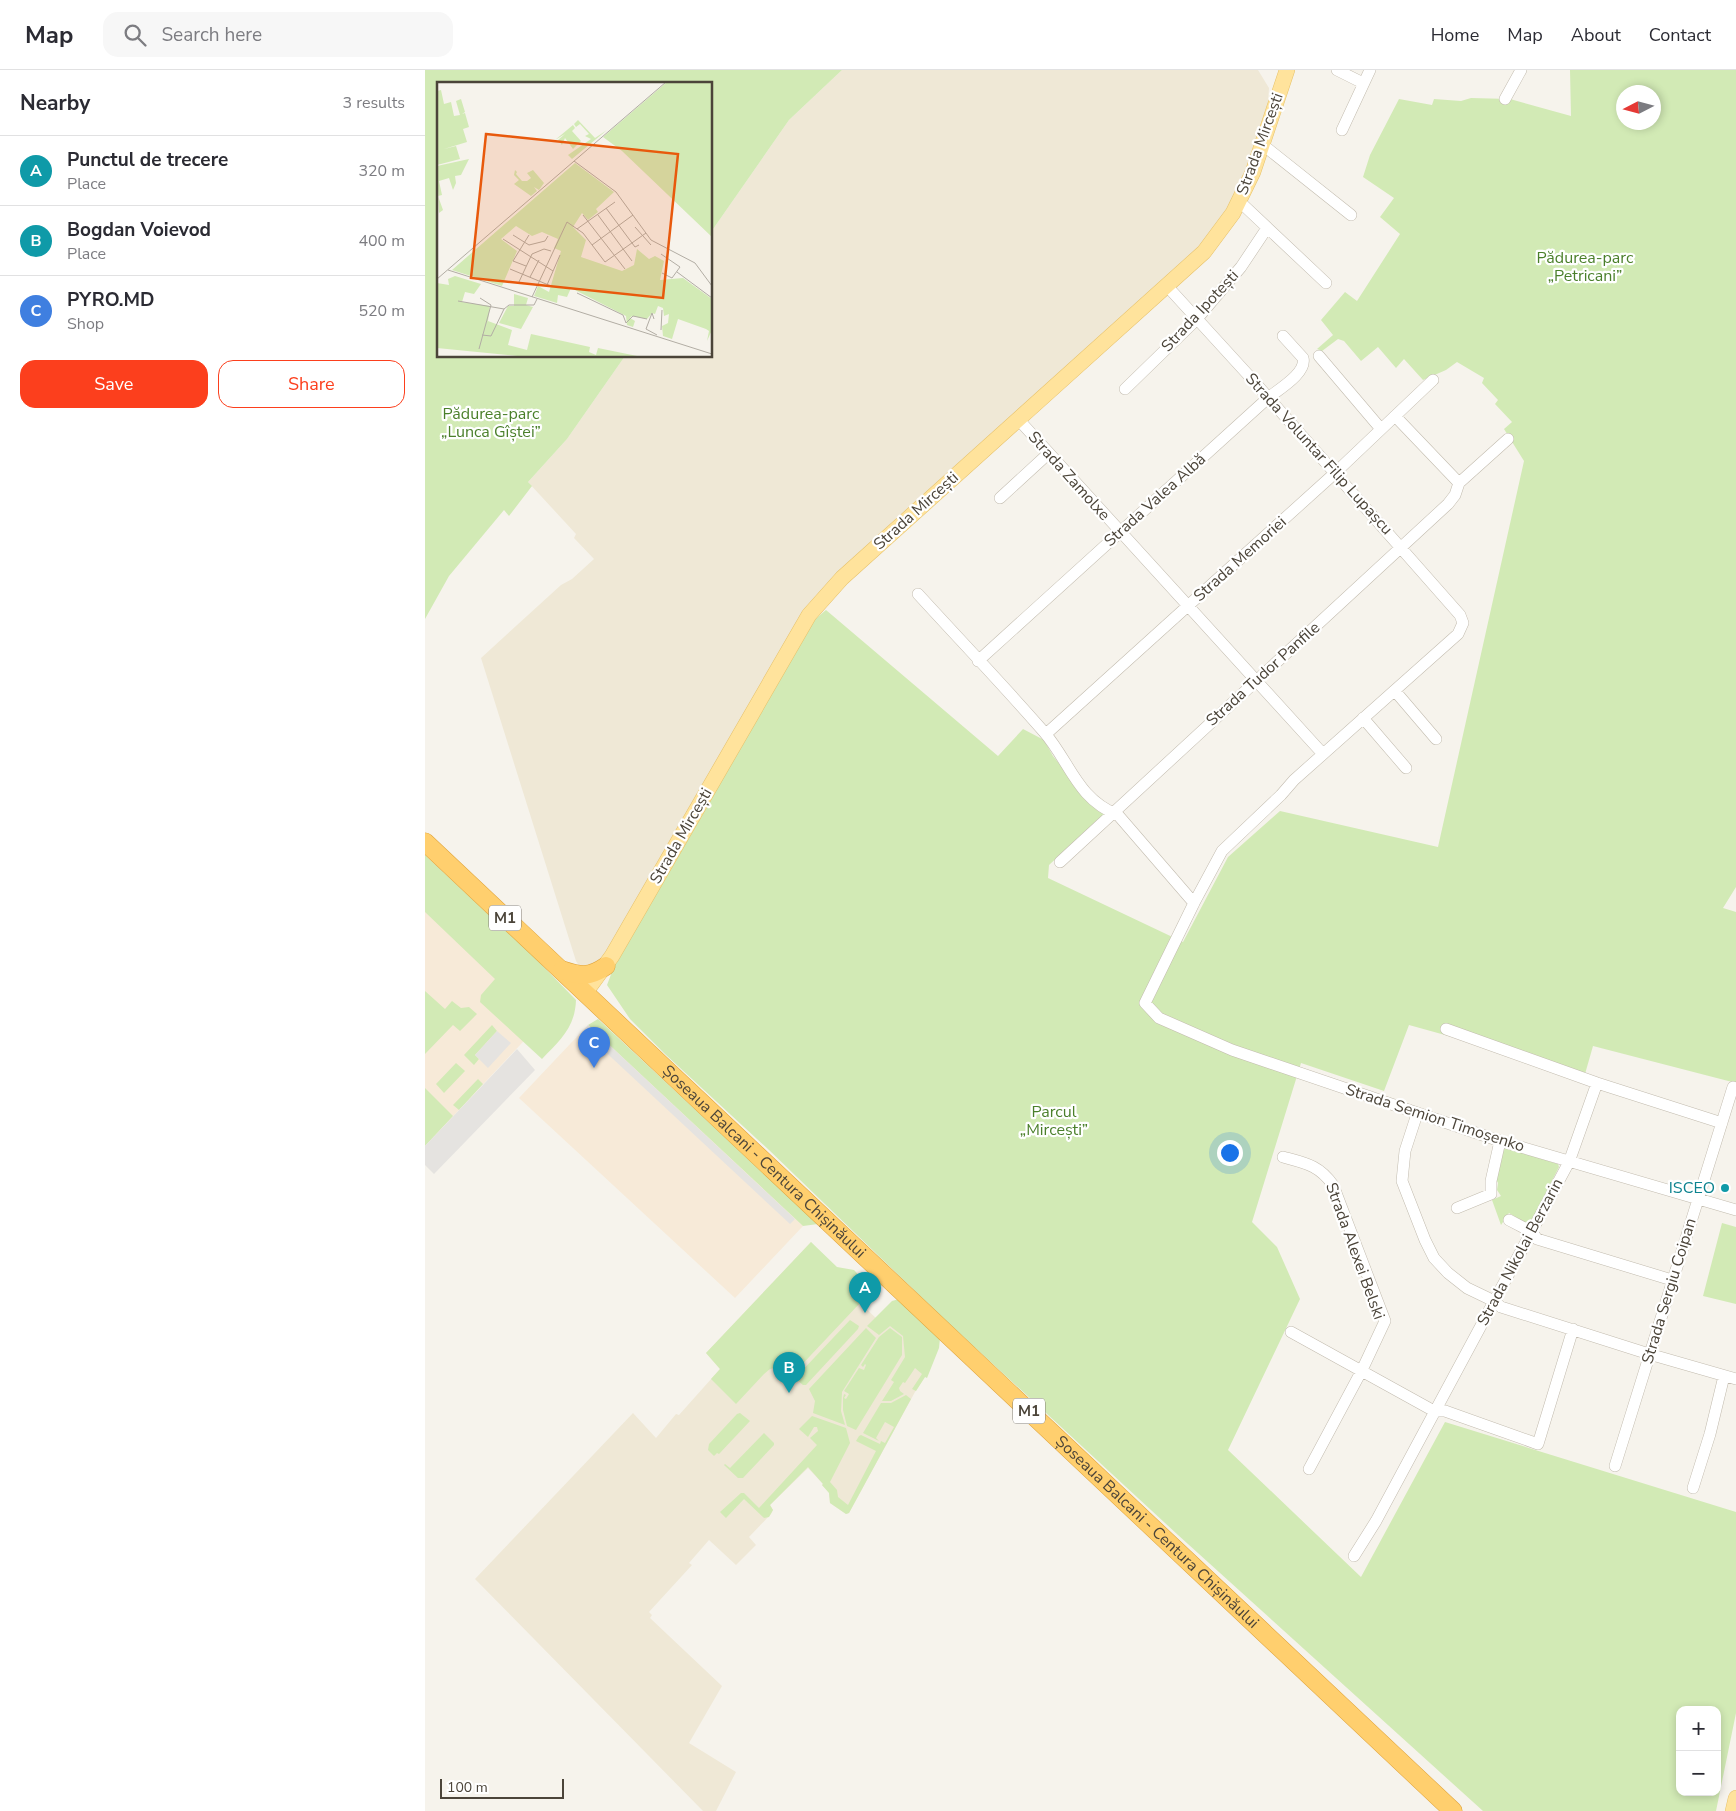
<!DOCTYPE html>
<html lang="en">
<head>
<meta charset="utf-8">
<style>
	body { margin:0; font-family:"Nunito Sans",sans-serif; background:#f7f7f7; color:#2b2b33 }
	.controls { position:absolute; right:15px; bottom:15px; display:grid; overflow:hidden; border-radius:10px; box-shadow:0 2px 8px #0003 }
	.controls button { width:45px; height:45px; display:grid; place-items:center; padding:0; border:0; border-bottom:1px solid #e1e1e2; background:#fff; color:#2b2b33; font:25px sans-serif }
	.compass { position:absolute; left:1191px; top:15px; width:45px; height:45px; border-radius:50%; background:#fff; box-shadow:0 2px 8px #0003; rotate:264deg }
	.scale { position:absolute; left:15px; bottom:12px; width:124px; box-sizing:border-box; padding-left:5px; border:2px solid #4b4439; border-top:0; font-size:14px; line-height:18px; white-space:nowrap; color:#4b4439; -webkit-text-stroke:4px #fff; paint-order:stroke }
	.you { position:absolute; left:804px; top:1082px; width:18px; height:18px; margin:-12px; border:4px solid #fff; border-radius:50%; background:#1a73e8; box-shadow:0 0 0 8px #1a73e833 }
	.badge { display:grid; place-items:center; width:32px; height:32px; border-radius:50%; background:#fc3f1d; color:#fff; font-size:16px; font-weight:700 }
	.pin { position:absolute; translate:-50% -41px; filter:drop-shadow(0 1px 2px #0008) }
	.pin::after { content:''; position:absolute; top:26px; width:18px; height:15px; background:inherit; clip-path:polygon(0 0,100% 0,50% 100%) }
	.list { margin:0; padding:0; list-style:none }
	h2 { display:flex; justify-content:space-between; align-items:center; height:65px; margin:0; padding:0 20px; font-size:21px }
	h2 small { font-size:16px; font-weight:400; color:#7c7c81 }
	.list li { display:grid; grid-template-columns:32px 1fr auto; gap:15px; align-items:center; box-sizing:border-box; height:70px; padding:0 20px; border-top:1px solid #e1e1e2 }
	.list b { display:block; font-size:19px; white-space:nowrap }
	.list p { margin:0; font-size:16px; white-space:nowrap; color:#7c7c81 }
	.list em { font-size:16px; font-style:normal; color:#7c7c81 }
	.actions { display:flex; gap:10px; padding:15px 20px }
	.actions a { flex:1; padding:11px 0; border:1px solid #fc3f1d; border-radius:15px; text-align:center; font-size:18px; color:#fc3f1d }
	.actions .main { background:#fc3f1d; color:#fff }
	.icon { flex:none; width:28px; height:28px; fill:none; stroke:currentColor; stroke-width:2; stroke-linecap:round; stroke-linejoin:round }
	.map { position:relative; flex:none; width:1311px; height:1741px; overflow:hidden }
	header { display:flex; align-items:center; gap:30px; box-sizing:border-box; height:70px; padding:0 25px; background:#fff; border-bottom:1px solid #e1e1e2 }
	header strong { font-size:24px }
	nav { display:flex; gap:28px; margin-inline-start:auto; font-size:18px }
	.search { width:350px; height:45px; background:#f7f7f7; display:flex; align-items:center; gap:12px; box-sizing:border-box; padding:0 18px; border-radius:15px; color:#7c7c81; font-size:19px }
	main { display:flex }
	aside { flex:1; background:#fff }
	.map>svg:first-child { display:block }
	.commercial { fill:#f7ead8 }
	.education { fill:#efe8d6 }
	.green { fill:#d2eab5; fill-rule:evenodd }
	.parking { fill:#e5e3e0 }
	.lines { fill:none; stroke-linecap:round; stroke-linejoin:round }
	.minor-casing { stroke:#c2bbae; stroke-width:12 }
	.major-casing { stroke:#e6c16a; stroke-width:16 }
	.highway-casing { stroke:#e0a43c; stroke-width:19 }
	.minor { stroke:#fff; stroke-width:11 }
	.major { stroke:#ffe39c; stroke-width:15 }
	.highway { stroke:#ffcf6e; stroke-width:18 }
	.culture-dot { fill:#0f9aa8; stroke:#fff; stroke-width:2 }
	.labels { text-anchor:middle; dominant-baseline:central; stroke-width:4.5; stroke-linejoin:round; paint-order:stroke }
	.shield { fill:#fff; stroke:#817c74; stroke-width:1 }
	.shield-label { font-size:15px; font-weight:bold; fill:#4b4439 }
	.street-label { font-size:16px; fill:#4b4439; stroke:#fff }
	.park-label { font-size:16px; fill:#4a7f2a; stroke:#fff }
	.culture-label { font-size:16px; fill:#0d838f; stroke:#fff; text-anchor:end }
	.inset-road { fill:none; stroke:#b2ada4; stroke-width:1 }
	.view { fill:#e8590c; fill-opacity:0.15; stroke:#e8590c; stroke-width:2.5 }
	.inset-edge { fill:none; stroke:#4b4439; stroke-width:2.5 }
</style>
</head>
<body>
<header>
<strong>Map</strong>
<div class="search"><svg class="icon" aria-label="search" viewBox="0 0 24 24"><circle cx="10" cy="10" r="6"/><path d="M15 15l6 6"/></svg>Search here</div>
<nav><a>Home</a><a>Map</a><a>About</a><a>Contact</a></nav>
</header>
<main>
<aside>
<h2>Nearby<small>3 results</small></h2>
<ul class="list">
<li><span class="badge" style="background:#0f9aa8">A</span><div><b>Punctul de trecere</b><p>Place</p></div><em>320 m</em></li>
<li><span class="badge" style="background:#0f9aa8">B</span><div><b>Bogdan Voievod</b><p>Place</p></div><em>400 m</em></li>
<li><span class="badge" style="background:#3f7fe0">C</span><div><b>PYRO.MD</b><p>Shop</p></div><em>520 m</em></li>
</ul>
<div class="actions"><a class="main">Save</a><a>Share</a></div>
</aside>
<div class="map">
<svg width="1311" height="1741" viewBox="0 0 1311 1741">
	<rect width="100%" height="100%" fill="#f6f3ec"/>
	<path class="commercial" d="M 0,819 L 129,939 L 0,1076 Z
		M 163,955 L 378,1156 L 310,1228 L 94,1028 Z"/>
	<path class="education" d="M 417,0 L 833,0 L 844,18 L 842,47 L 821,108 L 783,170 L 406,512 L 176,894 L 155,897 L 151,891 L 56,588 L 136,515 L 147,509 L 169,489 L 149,468 L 151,464 L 103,412 L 142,369 L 200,286 L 286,286 L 286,162 L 364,50 Z
		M 386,1172 L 435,1233 L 453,1250 L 455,1247 L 496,1275 L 500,1307 L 490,1322 L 424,1443 L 421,1444 L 405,1433 L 404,1422 L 397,1415 L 398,1414 L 383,1398 L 345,1435 L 348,1440 L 346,1444 L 324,1467 L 331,1475 L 311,1495 L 284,1470 L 264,1493 L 267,1495 L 224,1542 L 227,1545 L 225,1548 L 297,1616 L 264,1673 L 311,1702 L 291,1741 L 278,1741 L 50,1509 L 208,1343 L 231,1368 L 251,1344 L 254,1345 L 295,1299 L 281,1283 Z"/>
	<path class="green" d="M 0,0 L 417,0 L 364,50 L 286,162 L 286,14 L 14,14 L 14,286 L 200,286 L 142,369 L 103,412 L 107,416 L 84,446 L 79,440 L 24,506 L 0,549 Z
		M 1145,0 L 1311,0 L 1311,817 L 1298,838 L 1311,842 L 1311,1013 L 1168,976 L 1160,1004 L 984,955 L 959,1021 L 876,993 L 827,1152 L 852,1177 L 875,1229 L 803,1380 L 936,1507 L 1020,1352 L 1311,1442 L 1311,1643 L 1291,1741 L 1058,1741 L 753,1465 L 517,1247 L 344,1080 L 240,984 L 205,949 L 182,915 L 196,878 L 382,556 L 401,540 L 573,686 L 598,659 L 619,670 L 628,686 L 641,702 L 680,743 L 624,795 L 623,808 L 758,872 L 803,787 L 855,741 L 1013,777 L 1099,391 L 1079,359 L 1087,352 L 1070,334 L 1073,330 L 1057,313 L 1059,308 L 1032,292 L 1021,300 L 998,310 L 979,289 L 971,298 L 953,277 L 936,291 L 919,271 L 913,269 L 897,281 L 892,279 L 908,265 L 896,250 L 920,222 L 932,231 L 975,164 L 955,147 L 969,128 L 938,107 L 945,85 L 974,29 L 1007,35 L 1009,29 L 1036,31 L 1046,28 L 1085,29 L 1146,46 ZM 1198,22 L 1228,22 L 1228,52 L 1198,52 ZM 1255,1640 L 1292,1640 L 1292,1722 L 1255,1722 Z
		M 0,785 L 111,889 L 151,930 C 150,958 135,970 117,989 L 55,932 L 56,925 L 70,909 L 0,842 Z
		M 0,921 L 20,939 L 27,931 L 36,938 L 44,937 L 52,944 L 35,961 L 28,955 L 0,984 Z
		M 173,949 L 393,1154 L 378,1156 L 163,955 Z
		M 67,955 L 72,961 L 50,985 L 54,989 L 49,995 L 39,985 Z
		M 31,993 L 40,1001 L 19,1023 L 11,1014 Z
		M 53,1009 L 58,1014 L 34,1040 L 28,1035 Z
		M 0,1018 L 28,1046 L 0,1076 Z
		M 1081,1078 L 1133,1094 L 1134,1097 L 1106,1152 L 1103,1155 L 1084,1143 L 1076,1155 L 1067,1130 L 1076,1126 L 1072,1120 L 1073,1113 L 1070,1107 L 1075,1083 Z
		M 1297,1153 L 1311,1157 L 1311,1234 L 1278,1226 Z
		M 386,1172 L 412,1197 L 429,1200 L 443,1215 L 448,1212 L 452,1215 L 369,1303 L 365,1304 L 353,1297 L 345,1299 L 339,1304 L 311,1334 L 286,1309 L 295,1299 L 281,1283 Z
		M 474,1229 L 515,1268 L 514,1278 L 502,1308 L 500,1307 L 491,1321 L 487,1319 L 497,1304 L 490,1298 L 480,1313 L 478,1312 L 474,1318 L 475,1321 L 479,1324 L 466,1331 L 457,1331 L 469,1312 L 466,1310 L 480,1287 L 478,1266 L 465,1256 L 454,1265 L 442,1256 L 467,1231 Z
		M 425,1250 L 434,1256 L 433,1259 L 381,1315 L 378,1315 L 372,1310 L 372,1306 Z
		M 441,1258 L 451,1268 L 417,1322 L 416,1341 L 420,1355 L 388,1343 L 390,1331 L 384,1319 Z
		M 465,1258 L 477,1267 L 477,1285 L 431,1360 L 422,1356 L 418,1340 L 418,1328 L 419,1324 L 421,1325 L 419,1328 L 421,1329 L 424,1324 L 419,1321 L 434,1298 L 439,1300 L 441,1295 L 440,1294 L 438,1297 L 436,1295 L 454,1267 Z
		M 481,1325 L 486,1329 L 424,1443 L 421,1444 L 405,1433 L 404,1423 L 397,1415 L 398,1414 L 383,1397 L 345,1435 L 348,1440 L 344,1447 L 339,1448 L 319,1429 L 301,1448 L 295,1442 L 316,1423 L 319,1423 L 334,1438 L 392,1375 L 385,1368 L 393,1361 L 392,1357 L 389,1357 L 383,1367 L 374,1359 L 387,1346 L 421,1358 L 425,1373 L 405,1412 L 412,1420 L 413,1427 L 423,1435 L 451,1381 L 431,1371 L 434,1366 L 436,1365 L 455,1374 L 456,1371 L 460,1373 L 469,1357 L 460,1352 L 451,1368 L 454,1371 L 438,1363 L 456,1333 L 466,1333 Z
		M 315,1343 L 325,1351 L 294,1384 L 292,1383 L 289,1386 L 283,1380 L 284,1374 L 312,1344 Z
		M 339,1363 L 349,1373 L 349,1375 L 318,1408 L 313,1408 L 299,1395 L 300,1394 L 305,1398 Z"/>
	<path class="parking" d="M 163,955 L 370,1149 L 365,1154 L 158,961 Z
		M 72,961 L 86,973 L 63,998 L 50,985 Z
		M 92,979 L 110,1000 L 9,1104 L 0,1095 L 0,1076 Z"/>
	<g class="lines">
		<defs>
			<path id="minor" d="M 912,0 L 938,13
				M 1080,29 L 1096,0
				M 917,60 L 945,0
				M 838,75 L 926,145
				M 814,131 L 901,213
				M 742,216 L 826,308 L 1035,545 L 1038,553 L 1033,564 L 869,710 L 856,725 L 797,781 L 769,833 L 720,933 L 734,948 L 807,980 L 1075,1071 L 1311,1140
				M 894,286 L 956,359
				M 700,319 L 771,250 L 816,197 L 842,158
				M 970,346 L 1034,413
				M 593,349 L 898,684
				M 575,428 L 624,383
				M 493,524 C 535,570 578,615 619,662 C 645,692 652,729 693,745 L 769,833
				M 553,591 L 843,328 C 854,319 882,303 878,288 L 858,266
				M 970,621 L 1011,669
				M 938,648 L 981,698
				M 621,664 L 910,403 L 1008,310
				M 635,792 L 1023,434 L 1030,425 L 1034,413 L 1083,369
				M 1021,959 L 1172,1013 L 1297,1053
				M 992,1044 L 980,1081 L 977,1111 L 1000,1170 L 1009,1188 L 1023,1203 L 1042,1218 L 1069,1231 L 1076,1237 L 1224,1284 L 1311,1309
				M 858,1087 C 880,1093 894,1095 908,1115 L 960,1251 L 937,1300 L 884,1399
				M 1032,1138 L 1066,1124 L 1066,1111 L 1075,1071
				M 1084,1150 L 1107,1162 L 1112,1169 L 1247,1210
				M 866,1262 L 1009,1341 L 1020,1341 L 1113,1374 L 1148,1259
				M 1190,1396 L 1308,1017
				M 1268,1418 L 1285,1364 L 1299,1306
				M 929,1486 L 951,1451 L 1144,1092 L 1172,1013"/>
			<path id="major" d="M 160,923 L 187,886 L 384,545 L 417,508 L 779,182 L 808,143 L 828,102 L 862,0
				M 1308,1741 L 1311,1728"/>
			<g id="highway">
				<path id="s1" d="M 0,772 L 1028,1741"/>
				<path d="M 137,900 C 155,906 164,908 181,896"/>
			</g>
		</defs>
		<use href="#minor" class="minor-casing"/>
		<use href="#major" class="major-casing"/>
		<use href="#highway" class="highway-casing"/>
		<use href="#minor" class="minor"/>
		<use href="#major" class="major"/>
		<use href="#highway" class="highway"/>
	</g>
	<circle class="culture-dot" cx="1300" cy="1118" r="5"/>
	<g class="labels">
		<g class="shield">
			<rect x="64" y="835.5" width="32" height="25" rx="4"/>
			<rect x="588" y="1328.5" width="32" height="25" rx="4"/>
		</g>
		<g class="shield-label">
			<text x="80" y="848">M1</text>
			<text x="604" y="1341">M1</text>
		</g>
		<g class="street-label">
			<text transform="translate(835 74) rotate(-70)">Strada Mircești</text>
			<text transform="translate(775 241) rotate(-47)">Strada Ipotești</text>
			<text transform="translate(894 384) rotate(48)">Strada Voluntar Filip Lupașcu</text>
			<text transform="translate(644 406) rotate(48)">Strada Zamolxe</text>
			<text transform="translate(730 430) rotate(-42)">Strada Valea Albă</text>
			<text transform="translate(491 441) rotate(-42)">Strada Mircești</text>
			<text transform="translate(815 489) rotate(-42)">Strada Memoriei</text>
			<text transform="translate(838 604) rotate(-42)">Strada Tudor Panfile</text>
			<text transform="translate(256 766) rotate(-60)">Strada Mircești</text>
			<text transform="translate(1010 1048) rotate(18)">Strada Semion Timoșenko</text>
			<text stroke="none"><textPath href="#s1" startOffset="466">Șoseaua Balcani - Centura Chișinăului</textPath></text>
			<text transform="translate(930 1181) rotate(70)">Strada Alexei Belski</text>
			<text transform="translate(1095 1182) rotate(-62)">Strada Nikolai Berzarin</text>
			<text transform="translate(1244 1221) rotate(-73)">Strada Sergiu Coipan</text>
			<text stroke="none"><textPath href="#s1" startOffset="1006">Șoseaua Balcani - Centura Chișinăului</textPath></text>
		</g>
		<g class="park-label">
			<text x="1160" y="188">Pădurea-parc<tspan x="1160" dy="18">„Petricani”</tspan></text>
			<text x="66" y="344">Pădurea-parc<tspan x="66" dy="18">„Lunca Gîștei”</tspan></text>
			<text x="629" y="1042">Parcul<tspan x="629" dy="18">„Mircești”</tspan></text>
		</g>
		<g class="culture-label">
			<text x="1290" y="1118">ISCEO</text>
		</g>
	</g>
	<g transform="translate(12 12)">
		<rect width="275" height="275" fill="#f6f3ec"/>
		<path d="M 230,0 L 275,0 L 275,155 L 185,69 L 166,55 ZM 4,8 L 7,22 L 14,20 L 17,34 L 23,33 L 19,19 L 24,17 L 28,30 L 25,32 L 28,31 L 32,45 L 26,47 L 30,60 L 7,67 L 19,64 L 23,77 L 0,83 L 0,9 ZM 141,38 L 158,56 L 170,48 L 135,77 L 131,73 L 154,57 L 148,54 L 152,52 L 143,42 L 139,45 L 137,42 ZM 136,43 L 138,46 L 135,49 L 144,59 L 136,67 L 128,56 L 125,63 L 121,58 L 128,52 L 118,58 ZM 32,77 L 24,93 L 18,94 L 19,101 L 16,108 L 12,96 L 2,99 L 5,113 L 1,114 L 6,128 L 2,131 L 0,84 ZM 138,81 L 177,110 L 159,127 L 161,130 L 151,138 L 145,131 L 136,145 L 149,158 L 144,175 L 185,189 L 197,183 L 200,167 L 212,177 L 218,174 L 227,179 L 223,198 L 246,196 L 275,217 L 275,248 L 270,259 L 272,249 L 269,247 L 241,237 L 235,257 L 226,254 L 225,244 L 231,241 L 232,232 L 227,234 L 226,226 L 221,224 L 218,232 L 215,231 L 210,237 L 195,234 L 193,236 L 198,239 L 196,245 L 190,243 L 189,234 L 134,206 L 130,215 L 121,213 L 120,221 L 97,214 L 101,204 L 112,210 L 124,169 L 117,166 L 121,157 L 105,150 L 95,154 L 79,144 L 64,157 L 80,169 L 65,204 L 15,188 ZM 78,88 L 80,90 L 79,92 L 85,99 L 90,99 L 94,96 L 90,91 L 96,88 L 107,101 L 102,108 L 97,105 L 100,109 L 94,114 L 77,102 L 82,98 L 77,93 ZM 18,194 L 44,202 L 37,212 L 28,210 L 25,220 L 53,224 L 51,239 L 75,248 L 71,263 L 90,268 L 94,252 L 153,265 L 152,270 L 159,273 L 161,266 L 205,275 L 90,275 L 0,266 L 0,201 L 12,203 L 11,197 ZM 77,212 L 91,216 L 89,223 L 96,225 L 84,247 L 62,241 L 71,224 L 77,224 Z" fill="#d2eab5"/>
		<path class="inset-road" d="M 137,79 L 179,110 L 214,158 L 258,181 L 275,204M 169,126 L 198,165 L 202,163M 146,133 L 188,187M 161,133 L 195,179M 198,145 L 214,163M 140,147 L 178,120M 76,153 L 92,163 L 108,159 L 111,154M 66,157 L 116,189M 155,163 L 196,133M 224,172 L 243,185 L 235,196 L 225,191M 89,184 L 76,179 L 92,153M 73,187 L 114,204M 11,188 L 275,272M 240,190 L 275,216M 93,195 L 102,178M 0,197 L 229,0M 81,202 L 95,172 L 107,167 L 114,169M 110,203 L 123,173M 140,211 L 186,233 L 189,241M 95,215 L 130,140 L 146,151 L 168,180 L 209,151M 21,219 L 67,227 L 72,223 L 97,223 L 100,217M 217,237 L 215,231 L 209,247 L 220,253M 189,241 L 196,234 L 210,237M 224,248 L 225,228M 45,253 L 54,254 L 67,227M 42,267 L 54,223 L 43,216"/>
		<path class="view" d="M 49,52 L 241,72 L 226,216 L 34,196 Z"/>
		<rect width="275" height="275" class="inset-edge"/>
	</g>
</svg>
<div class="controls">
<button>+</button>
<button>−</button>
</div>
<svg class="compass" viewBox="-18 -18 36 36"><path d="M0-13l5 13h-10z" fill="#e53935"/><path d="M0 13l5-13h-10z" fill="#7c7c81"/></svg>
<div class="scale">100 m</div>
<div class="you"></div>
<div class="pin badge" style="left:440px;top:1243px;background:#0f9aa8">A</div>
<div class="pin badge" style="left:364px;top:1323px;background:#0f9aa8">B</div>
<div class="pin badge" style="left:169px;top:998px;background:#3f7fe0">C</div>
</div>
</main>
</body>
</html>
